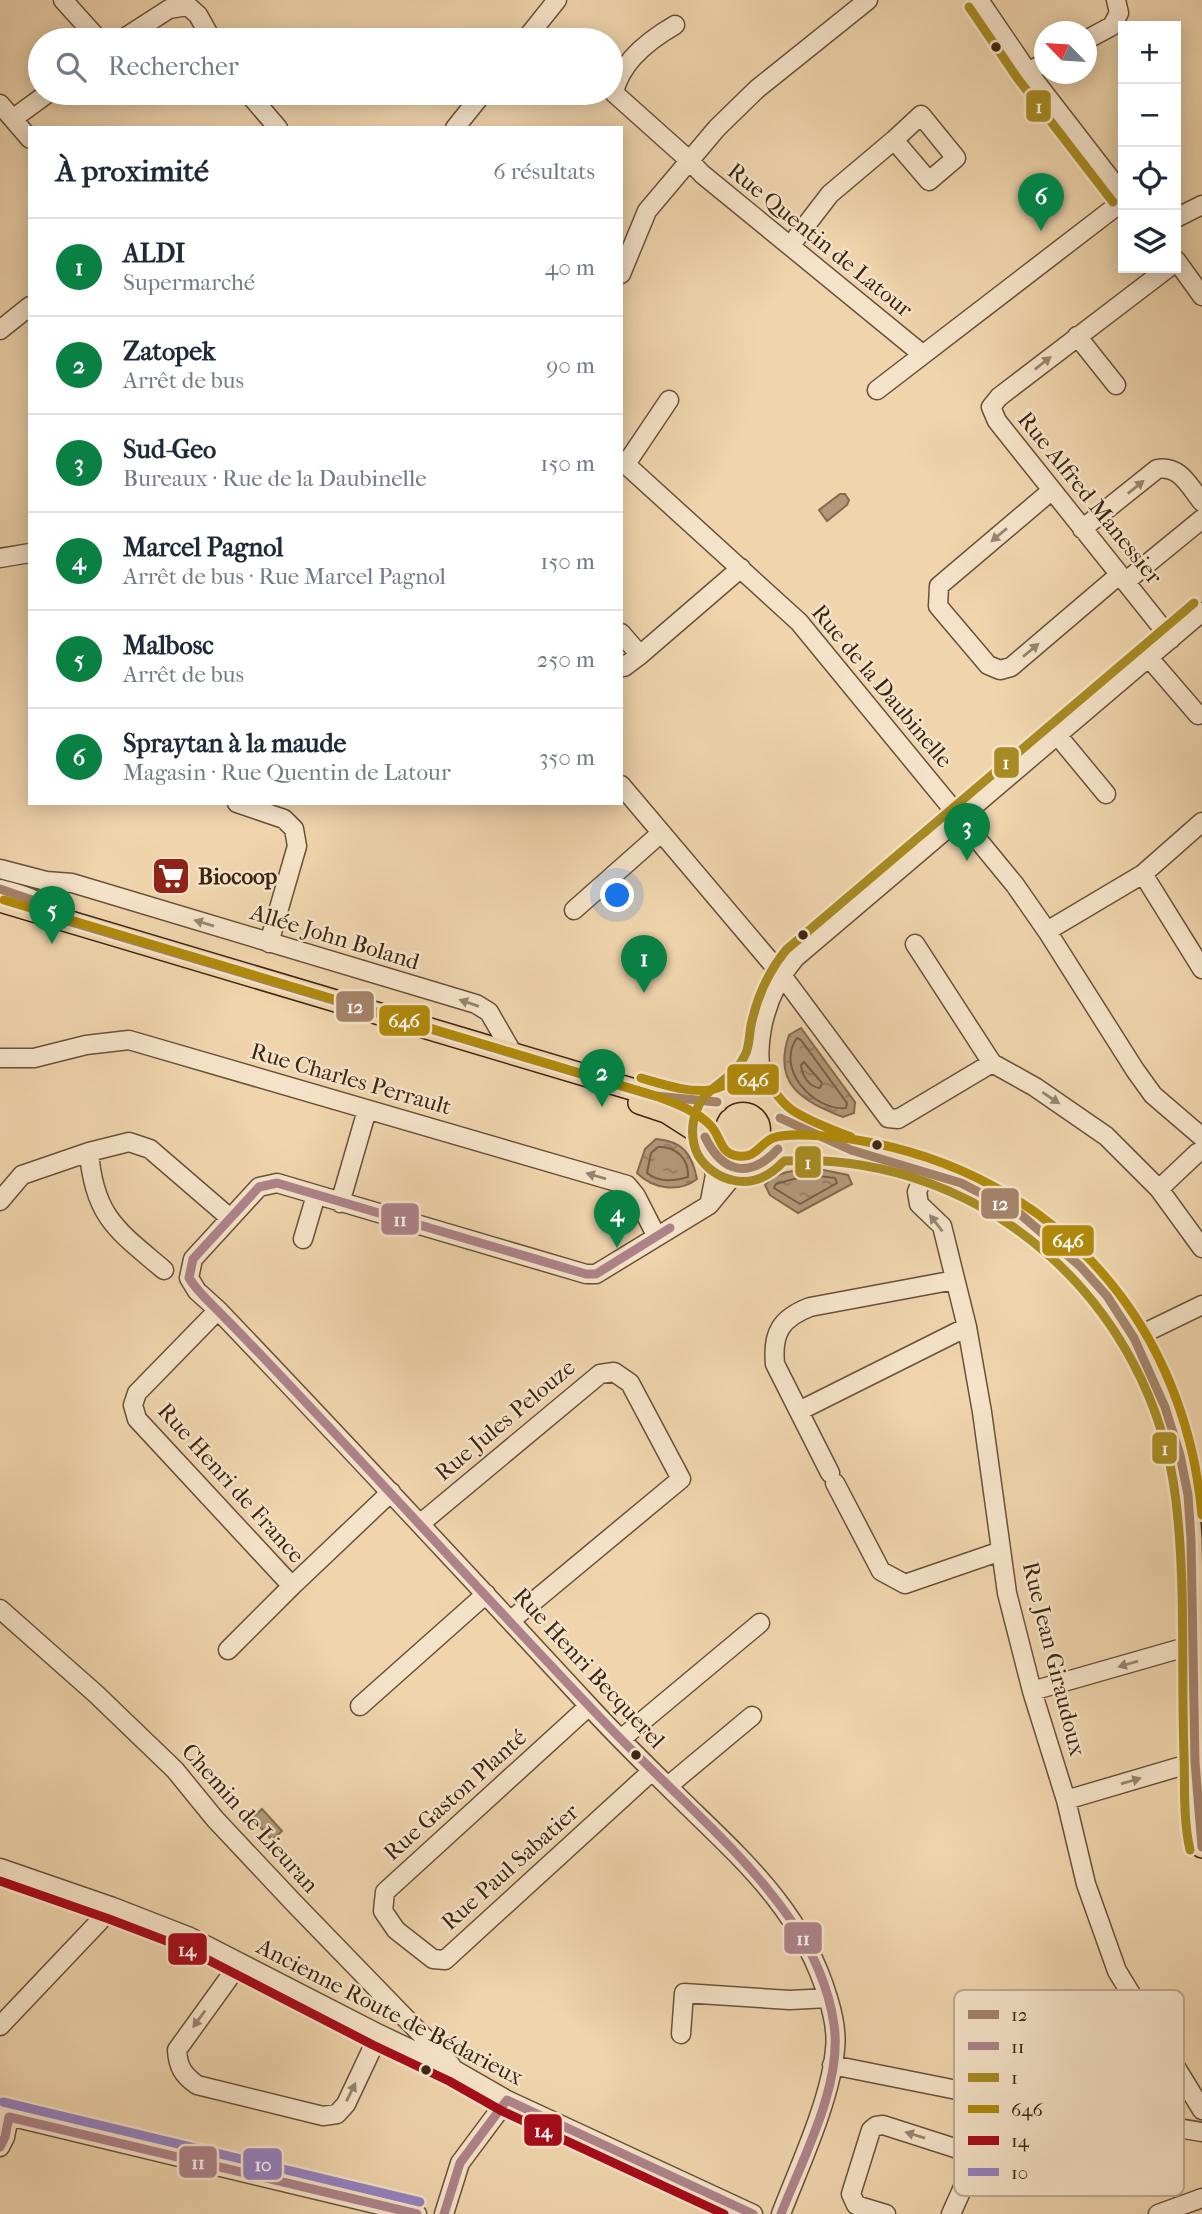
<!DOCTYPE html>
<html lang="fr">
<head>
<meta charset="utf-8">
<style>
	body { margin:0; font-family:"IM FELL French Canon",serif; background:#f2f2f3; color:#1f2937 }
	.controls { position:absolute; right:21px; top:21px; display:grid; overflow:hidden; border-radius:0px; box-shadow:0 4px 18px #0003 }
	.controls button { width:63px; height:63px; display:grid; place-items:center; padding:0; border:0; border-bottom:2px solid #e0e1e3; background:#fff; color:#1f2937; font:35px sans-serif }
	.compass { position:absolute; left:1034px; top:21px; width:63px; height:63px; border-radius:50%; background:#fff; box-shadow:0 4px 18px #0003; rotate:295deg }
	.you { position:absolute; left:618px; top:896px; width:24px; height:24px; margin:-18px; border:5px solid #fff; border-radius:50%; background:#1a73e8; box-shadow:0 0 0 10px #1a73e833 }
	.badge { display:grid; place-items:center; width:46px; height:46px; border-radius:50%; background:#0b8043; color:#fff; font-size:23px; font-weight:700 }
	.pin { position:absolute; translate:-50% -58px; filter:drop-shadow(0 2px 4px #0008) }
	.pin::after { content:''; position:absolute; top:37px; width:24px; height:21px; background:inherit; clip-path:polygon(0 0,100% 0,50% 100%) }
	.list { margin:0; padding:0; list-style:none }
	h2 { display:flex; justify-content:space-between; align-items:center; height:91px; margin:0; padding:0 28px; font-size:30px }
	h2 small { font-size:23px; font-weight:400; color:#747a83 }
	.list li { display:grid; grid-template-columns:46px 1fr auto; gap:21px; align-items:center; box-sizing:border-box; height:98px; padding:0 28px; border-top:2px solid #e0e1e3 }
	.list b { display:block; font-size:26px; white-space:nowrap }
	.list p { margin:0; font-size:23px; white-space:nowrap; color:#747a83 }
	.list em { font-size:23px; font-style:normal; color:#747a83 }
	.icon { flex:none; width:38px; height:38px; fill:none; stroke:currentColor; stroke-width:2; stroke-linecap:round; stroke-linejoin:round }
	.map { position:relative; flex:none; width:1202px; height:2214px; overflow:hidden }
	.search { position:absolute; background:#fff; box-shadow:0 4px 18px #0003; left:28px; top:28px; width:595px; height:77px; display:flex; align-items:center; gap:18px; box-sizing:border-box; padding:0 24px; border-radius:38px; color:#747a83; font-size:26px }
	.panel { position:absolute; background:#fff; box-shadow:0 4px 18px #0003; left:28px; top:126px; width:595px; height:679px; border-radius:0px }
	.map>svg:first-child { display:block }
	.water { fill:url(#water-ripples); stroke:#836a50; stroke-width:2 }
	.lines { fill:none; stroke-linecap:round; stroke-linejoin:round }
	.shore { stroke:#775e46; stroke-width:2 }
	.minor-casing { stroke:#695139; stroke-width:21 }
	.major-casing { stroke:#3c2513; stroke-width:24 }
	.minor { stroke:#f5e3c9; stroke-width:18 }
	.major { stroke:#efd4ac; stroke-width:21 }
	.bus-1-casing { stroke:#f5e3c9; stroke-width:14 }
	.bus-2-casing { stroke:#f5e3c9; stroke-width:14 }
	.bus-3-casing { stroke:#f5e3c9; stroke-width:14 }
	.bus-4-casing { stroke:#f5e3c9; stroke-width:14 }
	.bus-5-casing { stroke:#f5e3c9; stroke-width:14 }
	.bus-6-casing { stroke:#f5e3c9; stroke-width:14 }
	.bus-1 { stroke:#a4836a; stroke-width:9 }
	.bus-2 { stroke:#ad838a; stroke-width:9 }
	.bus-3 { stroke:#a78b22; stroke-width:9 }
	.bus-4 { stroke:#b18a0b; stroke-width:9 }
	.bus-5 { stroke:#a50c1a; stroke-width:9 }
	.bus-6 { stroke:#9582c2; stroke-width:9 }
	.oneway { fill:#98846e }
	.bus-dot { fill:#3c2513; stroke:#f5e3c9; stroke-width:2.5 }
	.labels { text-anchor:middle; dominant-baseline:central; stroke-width:5; stroke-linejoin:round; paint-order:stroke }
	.street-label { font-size:23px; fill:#3c2513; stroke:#f5e3c9 }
	.poi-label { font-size:23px; font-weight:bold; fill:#3c2513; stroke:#f5e3c9; text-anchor:start }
	.key { fill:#f5e3c9; stroke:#beaa92; stroke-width:2 }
	.key-label { font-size:19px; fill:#3c2513 }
	.line-badge { stroke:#f5e3c9; stroke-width:2.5 }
	.badge-label { font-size:19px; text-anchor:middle; font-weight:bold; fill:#fff }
</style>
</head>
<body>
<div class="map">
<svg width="1202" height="2214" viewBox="0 0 1202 2214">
	<defs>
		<pattern id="water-ripples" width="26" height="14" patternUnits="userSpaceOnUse" patternTransform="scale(1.75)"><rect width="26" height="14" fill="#b29878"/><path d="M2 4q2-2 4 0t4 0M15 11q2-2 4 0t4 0" fill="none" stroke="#927c61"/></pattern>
	</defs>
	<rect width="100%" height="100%" fill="#efd4ac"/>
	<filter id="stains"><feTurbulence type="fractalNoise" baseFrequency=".00286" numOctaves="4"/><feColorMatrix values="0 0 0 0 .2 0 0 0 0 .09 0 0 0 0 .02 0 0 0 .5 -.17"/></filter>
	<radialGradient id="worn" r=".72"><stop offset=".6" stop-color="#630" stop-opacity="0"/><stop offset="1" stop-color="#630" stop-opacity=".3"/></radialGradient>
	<path class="water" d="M 840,494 L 845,494 L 849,500 L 847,505 L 827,521 L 819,510 Z
		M 801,1028 L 855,1102 L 854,1113 L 843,1117 C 802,1101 772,1084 789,1035 Z
		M 656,1139 C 683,1141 692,1154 697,1179 C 679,1193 653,1189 637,1173 L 645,1149 Z
		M 818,1169 L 848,1175 L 852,1184 L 798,1213 L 770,1195 L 765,1185 C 775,1170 802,1170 818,1169 Z
		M 262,1809 L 282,1831 L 272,1840 L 252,1818 Z"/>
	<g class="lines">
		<path class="shore" d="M 797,1038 L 801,1040 L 847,1103 L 846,1108 C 813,1111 775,1068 797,1038 Z
			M 804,1062 L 822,1083 L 820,1088 C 809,1087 802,1076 801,1065 Z
			M 658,1147 C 676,1146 689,1159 688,1177 C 674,1181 659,1183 647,1173 L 651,1153 Z
			M 818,1176 L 835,1178 L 837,1183 L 800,1204 L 774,1188 L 776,1184 L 801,1177 Z"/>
		<defs>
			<path id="minor" d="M 63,0 L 99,40
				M 979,0 L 1028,72 L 1123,195
				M 675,25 C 649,40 620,63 614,93 L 690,161 L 702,174 L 922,354
				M 121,40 L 169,9 L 188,6 L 198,15 L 212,40
				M 525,40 L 557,0
				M 1086,40 L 1112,26 L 1119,13 L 1116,0
				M 1028,72 L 1044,63
				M 248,93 L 278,128
				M 0,104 L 30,139
				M 14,118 L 48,93
				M 455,128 L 483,93
				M 1176,218 L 1202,205
				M 790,246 L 830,194 L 894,140 L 929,181 L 956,158 L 921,115 L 894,140
				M 1176,260 L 1202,296
				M 1168,268 L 999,397 L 991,407 L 997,421 L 1171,639
				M 621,274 L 647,211 L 717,128 L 757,89 L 868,0
				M 0,330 L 30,306
				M 1077,336 L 1116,385
				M 877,390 L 1123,201
				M 621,460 L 799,622 L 1015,885 L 1047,931 L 1135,1070 L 1153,1095 L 1202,1137
				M 626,464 L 669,400
				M 1051,491 L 939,586 L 938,606 L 988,665 L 1000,670 L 1011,667 L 1119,575
				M 1082,529 L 1157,469 C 1180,465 1189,486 1202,502
				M 0,558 L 30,553
				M 1125,582 L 1202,519
				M 621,633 L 640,655
				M 1149,658 L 1198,715
				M 621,664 L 624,667 L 640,655 L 741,568
				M 1058,736 L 1106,794
				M 621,785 L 781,974 L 888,1118 L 898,1119 L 992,1063
				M 237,803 L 284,819 L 294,829 L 297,846 L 269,943
				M 0,869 L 46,881 L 72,883 L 476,1004 L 489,1012 L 512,1052
				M 1143,874 L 1202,969
				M 0,889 C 21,894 39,899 56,915
				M 574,910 L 661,833
				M 1047,931 L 1143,874 L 1202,822
				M 915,944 L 992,1063 L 1035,1087 L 1106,1136 L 1159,1189 L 1202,1248
				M 0,1058 L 34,1058 L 86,1045 L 129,1040 L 627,1185 L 636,1196 L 657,1237
				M 728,1094 L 740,1085 L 759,1054
				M 771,1102 C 747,1058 763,996 795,958 L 1202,612
				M 709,1149 L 715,1175 L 710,1201
				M 89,1152 C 94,1217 118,1231 164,1270
				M 743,1169 L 733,1176 L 709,1205 L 596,1274 L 586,1274 L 277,1183 L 259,1187 L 193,1259 L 189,1278 L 197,1291 L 218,1310 C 343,1441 466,1573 589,1706 C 623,1743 659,1778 695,1813 C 752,1868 805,1919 828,1998 C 833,2014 837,2033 835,2049 C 831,2099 799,2167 781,2214
				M 925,1171 L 917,1192 L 919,1204 L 942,1226 L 967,1327 L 982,1412 L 1007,1593 L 1032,1691 L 1066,1800 L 1086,1884 L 1117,1971 L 1202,2110
				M 1159,1189 L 1197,1153 L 1202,1151
				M 0,1201 L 22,1175 L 89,1152 L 129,1142 L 150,1149 L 230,1218
				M 340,1203 L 367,1110
				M 303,1239 L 316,1195
				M 218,1310 L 137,1393 L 133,1405 L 137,1419 L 292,1586 L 391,1492
				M 1134,1338 L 1202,1305
				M 799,1411 L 967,1327
				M 830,1473 L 775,1364 C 772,1333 781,1318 810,1307 L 955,1280
				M 835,1483 L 881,1571 L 905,1584 L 1001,1551
				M 421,1523 L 600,1374 L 614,1372 L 630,1383 L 681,1479 L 510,1621
				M 0,1609 L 96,1694 L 175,1770 L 215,1819 L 293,1902 L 451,2065
				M 228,1650 L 292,1586
				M 1032,1691 L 1193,1645
				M 360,1706 L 486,1594
				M 589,1706 L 385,1892 L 383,1911 L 396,1930 L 433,1959 L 445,1960 L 652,1771
				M 621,1739 L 760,1623
				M 668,1786 L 752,1716
				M 1066,1800 L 1195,1762
				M 0,1868 L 113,1907 L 190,1937 L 379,2034 L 455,2070 L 507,2100 L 753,2214
				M 239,1964 L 177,2050 C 178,2067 183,2075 197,2085 L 323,2116 L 337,2114 L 346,2104 L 379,2034
				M 0,2026 L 113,1907
				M 681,2034 L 684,1993 L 790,2000 L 828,1998
				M 832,2065 L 997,2098 L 1202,2132
				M 0,2114 L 417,2214
				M 0,2147 L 5,2137 L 9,2117
				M 444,2214 L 460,2163 L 507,2100
				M 886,2214 L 856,2205 L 851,2194 L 871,2130 L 876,2126 L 883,2125 L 961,2150 L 981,2147
				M 951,2214 L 981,2147 L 997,2098
				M 1158,2214 L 1202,2198"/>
			<path id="major" d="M 0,901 L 655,1096 L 694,1101 L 717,1102
				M704 1130a39 39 0 1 1 78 0a39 39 0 1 1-78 0Z
				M 639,1103 L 666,1112 L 705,1137
				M 780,1118 L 851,1150 L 961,1183 L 1019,1213 L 1080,1266 L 1107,1296 L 1134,1338 L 1165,1407 L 1180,1455 L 1188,1495 L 1191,1539 L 1195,1762 L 1202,1847
				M 778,1149 L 835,1149"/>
		</defs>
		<use href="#minor" class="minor-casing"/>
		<use href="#major" class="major-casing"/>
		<use href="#minor" class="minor"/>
		<use href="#major" class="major"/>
		<defs>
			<path id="bus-1" d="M 0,889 L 32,900 L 61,919 L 655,1096 L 717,1102
				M 780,1118 L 851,1150 L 961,1183 L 1019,1213 L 1080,1266 L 1107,1296 L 1134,1338 L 1165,1407 L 1180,1455 L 1188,1495 L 1191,1539 L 1195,1762 L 1202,1847
				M 705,1137 C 723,1174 750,1179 778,1149"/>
			<path id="bus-2" d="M 670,1228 L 596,1274 L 586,1274 L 277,1183 L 259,1187 L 193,1259 L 189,1278 C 199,1294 212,1304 225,1318 C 249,1342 272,1367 295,1391 C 403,1505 507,1621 615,1733 C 673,1793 739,1847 788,1916 C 811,1947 829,1987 834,2025 C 843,2084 802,2160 781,2214
				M 0,2147 L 5,2137 L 9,2117 L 417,2214
				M 444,2214 L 460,2163 L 507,2100 L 753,2214"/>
			<path id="bus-3" d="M 969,7 L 1018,79 L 1113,202
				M 1190,1850 C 1183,1819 1185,1786 1184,1755 C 1181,1670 1186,1585 1176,1501 C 1153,1304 985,1151 784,1161 C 770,1176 752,1185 732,1180 C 718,1177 705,1167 698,1155 C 688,1135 692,1106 710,1091 C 725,1078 737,1073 746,1053 C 750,1043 749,1032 752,1021 C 758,995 769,971 786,950 L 1194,603"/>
			<path id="bus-4" d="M 4,900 L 656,1096 C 675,1103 697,1111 711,1126 C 721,1137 720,1154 738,1156 C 756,1159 760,1143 773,1138 C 788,1132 821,1136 837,1137 C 1042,1163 1183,1310 1202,1515
				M 641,1078 C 662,1084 688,1093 710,1090 C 728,1087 735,1075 756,1080 C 775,1085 778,1101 792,1110 C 810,1122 831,1129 851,1137"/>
			<path id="bus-5" d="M 0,1881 L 109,1919 L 185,1948 L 373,2045 L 449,2081 L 502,2111 L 724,2214"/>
			<path id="bus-6" d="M 3,2102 L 420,2202"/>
		</defs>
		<use href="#bus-1" class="bus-1-casing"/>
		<use href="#bus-2" class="bus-2-casing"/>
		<use href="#bus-3" class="bus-3-casing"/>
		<use href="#bus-4" class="bus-4-casing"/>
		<use href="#bus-5" class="bus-5-casing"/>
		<use href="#bus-6" class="bus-6-casing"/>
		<use href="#bus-1" class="bus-1"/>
		<use href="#bus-2" class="bus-2"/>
		<use href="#bus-3" class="bus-3"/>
		<use href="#bus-4" class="bus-4"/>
		<use href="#bus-5" class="bus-5"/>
		<use href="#bus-6" class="bus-6"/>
	</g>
	<defs><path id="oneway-solid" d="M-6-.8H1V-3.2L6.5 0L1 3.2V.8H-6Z" transform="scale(1.75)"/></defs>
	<g class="oneway">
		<use href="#oneway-solid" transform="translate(1043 363) rotate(-38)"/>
		<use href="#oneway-solid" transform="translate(1136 487) rotate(-39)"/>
		<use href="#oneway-solid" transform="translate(999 535) rotate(140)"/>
		<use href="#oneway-solid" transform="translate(1031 650) rotate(-40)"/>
		<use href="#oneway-solid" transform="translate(204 923) rotate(-163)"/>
		<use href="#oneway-solid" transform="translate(469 1003) rotate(-161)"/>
		<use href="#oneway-solid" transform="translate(1051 1098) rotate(34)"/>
		<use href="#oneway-solid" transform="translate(596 1176) rotate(-164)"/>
		<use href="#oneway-solid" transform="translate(936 1223) rotate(-128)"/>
		<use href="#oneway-solid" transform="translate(1128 1664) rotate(164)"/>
		<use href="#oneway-solid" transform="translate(1131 1781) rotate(-16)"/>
		<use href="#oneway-solid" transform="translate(199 2019) rotate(126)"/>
		<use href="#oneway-solid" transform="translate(351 2092) rotate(-64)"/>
		<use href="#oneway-solid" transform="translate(915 2135) rotate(-163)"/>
	</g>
	<defs>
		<symbol id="supermarket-square" viewBox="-11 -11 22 22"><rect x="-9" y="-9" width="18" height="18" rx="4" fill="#8f2418" stroke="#f5e3c9"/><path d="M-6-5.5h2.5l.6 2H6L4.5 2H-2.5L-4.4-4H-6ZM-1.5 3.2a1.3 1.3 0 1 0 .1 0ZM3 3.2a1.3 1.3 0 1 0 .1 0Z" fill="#fff"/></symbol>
	</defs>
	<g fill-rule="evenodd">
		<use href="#supermarket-square" x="149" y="854" width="44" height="44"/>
	</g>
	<g class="bus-dot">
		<circle cx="996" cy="47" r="6"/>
		<circle cx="803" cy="935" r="6"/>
		<circle cx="877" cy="1145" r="6"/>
		<circle cx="636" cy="1755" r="6"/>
		<circle cx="426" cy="2070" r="6"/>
	</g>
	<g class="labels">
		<g class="street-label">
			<text transform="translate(820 240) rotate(39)">Rue Quentin de Latour</text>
			<text transform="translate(1090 498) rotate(51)">Rue Alfred Manessier</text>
			<text transform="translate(882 686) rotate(50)">Rue de la Daubinelle</text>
			<text transform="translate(335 937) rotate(17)">Allée John Boland</text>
			<text transform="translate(351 1079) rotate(16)">Rue Charles Perrault</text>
			<text transform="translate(505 1420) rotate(-40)">Rue Jules Pelouze</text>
			<text transform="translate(231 1483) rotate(48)">Rue Henri de France</text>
			<text transform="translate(1054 1659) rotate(76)">Rue Jean Giraudoux</text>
			<text transform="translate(589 1668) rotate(47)">Rue Henri Becquerel</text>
			<text transform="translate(455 1795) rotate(-42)">Rue Gaston Planté</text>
			<text transform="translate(250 1818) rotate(48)">Chemin de Lieuran</text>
			<text transform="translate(510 1867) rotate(-42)">Rue Paul Sabatier</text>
			<text transform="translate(390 2012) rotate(27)">Ancienne Route de Bédarieux</text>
		</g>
		<g class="poi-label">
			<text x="198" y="876">Biocoop</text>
		</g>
	</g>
	<rect x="954" y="1990" width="230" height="206" rx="10" class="key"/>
	<rect x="968" y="2010" width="31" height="9" fill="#a4836a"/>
	<rect x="968" y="2042" width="31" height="8" fill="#ad838a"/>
	<rect x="968" y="2073" width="31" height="9" fill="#a78b22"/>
	<rect x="968" y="2105" width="31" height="8" fill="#b18a0b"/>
	<rect x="968" y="2136" width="31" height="9" fill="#a50c1a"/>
	<rect x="968" y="2168" width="31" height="8" fill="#9582c2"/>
	<g class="key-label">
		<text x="1011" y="2021">12</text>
		<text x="1011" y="2053">11</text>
		<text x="1011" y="2084">1</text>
		<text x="1011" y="2116">646</text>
		<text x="1011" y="2147">14</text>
		<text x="1011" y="2179">10</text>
	</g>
	<g class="line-badge">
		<rect x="1025" y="89" width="27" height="34" rx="7" fill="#a78b22"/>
		<rect x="993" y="746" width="27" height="33" rx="7" fill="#a78b22"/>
		<rect x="335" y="990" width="40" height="33" rx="7" fill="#a4836a"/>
		<rect x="378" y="1004" width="53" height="33" rx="7" fill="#b18a0b"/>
		<rect x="726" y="1063" width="54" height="33" rx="7" fill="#b18a0b"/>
		<rect x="794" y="1145" width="28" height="34" rx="7" fill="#a78b22"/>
		<rect x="980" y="1187" width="40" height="33" rx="7" fill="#a4836a"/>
		<rect x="380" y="1202" width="40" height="34" rx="7" fill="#ad838a"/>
		<rect x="1041" y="1224" width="54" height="33" rx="7" fill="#b18a0b"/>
		<rect x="1151" y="1431" width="27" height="34" rx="7" fill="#a78b22"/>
		<rect x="783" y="1921" width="40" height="34" rx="7" fill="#ad838a"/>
		<rect x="167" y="1932" width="41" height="34" rx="7" fill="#a50c1a"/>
		<rect x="523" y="2113" width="40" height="34" rx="7" fill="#a50c1a"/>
		<rect x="178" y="2145" width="40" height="34" rx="7" fill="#ad838a"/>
		<rect x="242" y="2147" width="41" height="34" rx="7" fill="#9582c2"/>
	</g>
	<g class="badge-label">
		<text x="1039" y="113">1</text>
		<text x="1006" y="769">1</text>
		<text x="355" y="1013">12</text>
		<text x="404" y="1027">646</text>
		<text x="753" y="1086">646</text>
		<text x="808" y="1169">1</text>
		<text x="1000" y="1210">12</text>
		<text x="400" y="1226">11</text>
		<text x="1068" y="1247">646</text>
		<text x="1165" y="1455">1</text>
		<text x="803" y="1945">11</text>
		<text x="187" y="1956">14</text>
		<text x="543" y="2137">14</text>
		<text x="198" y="2169">11</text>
		<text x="263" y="2171">10</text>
	</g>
	<rect width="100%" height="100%" filter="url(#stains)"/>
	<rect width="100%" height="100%" fill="url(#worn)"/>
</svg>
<div class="controls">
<button>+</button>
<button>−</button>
<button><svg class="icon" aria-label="locate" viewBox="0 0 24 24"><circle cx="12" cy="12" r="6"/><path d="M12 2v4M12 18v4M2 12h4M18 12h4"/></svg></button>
<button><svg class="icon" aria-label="layers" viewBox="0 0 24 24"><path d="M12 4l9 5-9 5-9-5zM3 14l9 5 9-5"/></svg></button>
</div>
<svg class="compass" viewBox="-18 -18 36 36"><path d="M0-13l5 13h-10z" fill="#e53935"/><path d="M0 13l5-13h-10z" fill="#747a83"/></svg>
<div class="you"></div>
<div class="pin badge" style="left:644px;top:993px">1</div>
<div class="pin badge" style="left:602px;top:1107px">2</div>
<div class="pin badge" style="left:967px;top:861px">3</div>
<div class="pin badge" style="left:617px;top:1248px">4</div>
<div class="pin badge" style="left:52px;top:944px">5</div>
<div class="pin badge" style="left:1041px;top:231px">6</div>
<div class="search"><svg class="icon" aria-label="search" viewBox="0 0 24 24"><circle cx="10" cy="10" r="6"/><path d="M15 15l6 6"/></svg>Rechercher</div>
<section class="panel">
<h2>À proximité<small>6 résultats</small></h2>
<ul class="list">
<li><span class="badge">1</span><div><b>ALDI</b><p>Supermarché</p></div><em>40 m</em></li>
<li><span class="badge">2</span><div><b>Zatopek</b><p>Arrêt de bus</p></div><em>90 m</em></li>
<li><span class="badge">3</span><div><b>Sud-Geo</b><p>Bureaux · Rue de la Daubinelle</p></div><em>150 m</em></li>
<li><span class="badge">4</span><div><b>Marcel Pagnol</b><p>Arrêt de bus · Rue Marcel Pagnol</p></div><em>150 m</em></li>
<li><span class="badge">5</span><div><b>Malbosc</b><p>Arrêt de bus</p></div><em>250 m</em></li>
<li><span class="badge">6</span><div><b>Spraytan à la maude</b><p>Magasin · Rue Quentin de Latour</p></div><em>350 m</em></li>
</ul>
</section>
</div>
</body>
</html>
